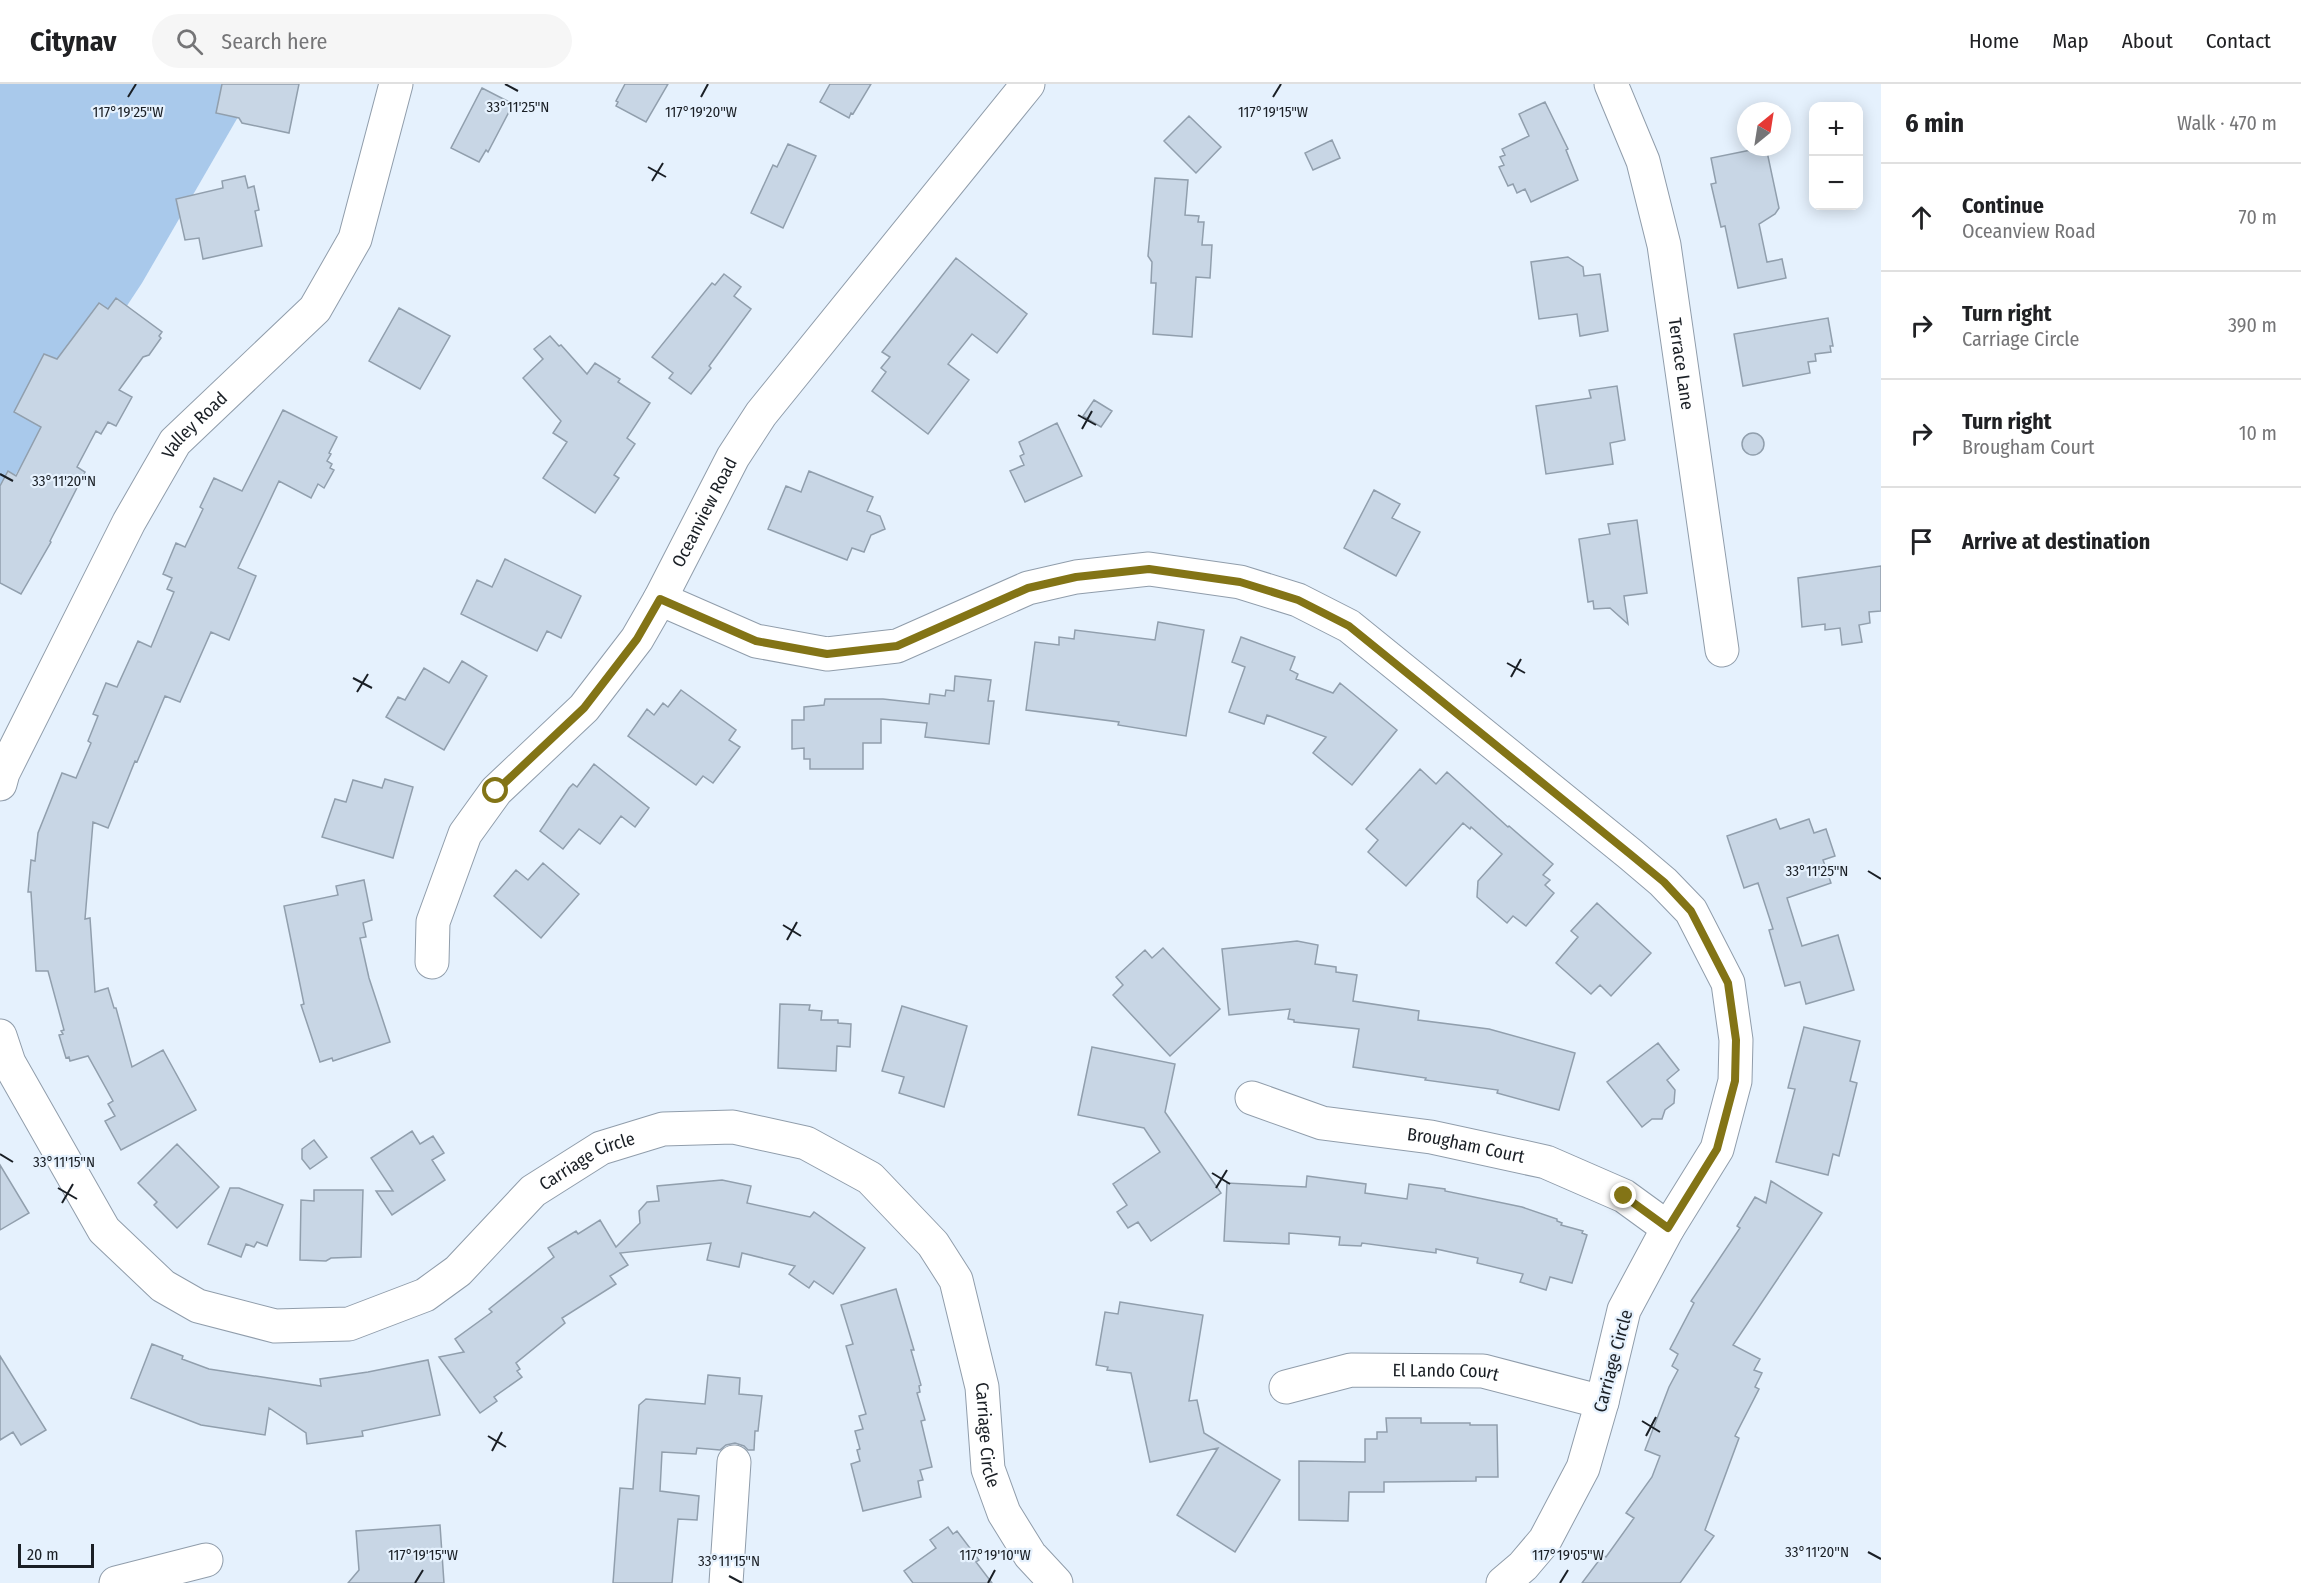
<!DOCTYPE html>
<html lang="en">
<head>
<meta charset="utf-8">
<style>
	body { margin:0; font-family:"Fira Sans Condensed",sans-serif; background:#f6f6f6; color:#202124 }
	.controls { position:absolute; right:18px; top:18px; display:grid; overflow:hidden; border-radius:12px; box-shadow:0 3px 15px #0003 }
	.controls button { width:54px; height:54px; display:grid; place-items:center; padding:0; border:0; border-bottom:2px solid #e0e0e0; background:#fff; color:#202124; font:30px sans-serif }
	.compass { position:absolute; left:1737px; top:18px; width:54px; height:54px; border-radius:50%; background:#fff; box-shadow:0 3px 15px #0003; rotate:30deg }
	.scale { position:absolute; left:18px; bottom:15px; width:76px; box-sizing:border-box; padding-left:6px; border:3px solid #1a1f25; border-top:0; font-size:16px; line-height:21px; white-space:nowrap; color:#1a1f25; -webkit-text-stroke:4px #e5f1fd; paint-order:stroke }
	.stop { position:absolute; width:18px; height:18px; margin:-14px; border:4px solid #837416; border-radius:50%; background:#fff }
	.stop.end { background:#837416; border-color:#fff; box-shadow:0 2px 6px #0008 }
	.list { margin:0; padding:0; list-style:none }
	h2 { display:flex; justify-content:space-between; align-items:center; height:78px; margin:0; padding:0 24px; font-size:26px }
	h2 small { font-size:20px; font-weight:400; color:#757577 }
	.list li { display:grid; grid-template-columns:39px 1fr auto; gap:18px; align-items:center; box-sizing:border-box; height:108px; padding:0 24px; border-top:2px solid #e0e0e0 }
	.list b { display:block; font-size:22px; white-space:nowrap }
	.list p { margin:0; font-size:20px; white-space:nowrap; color:#757577 }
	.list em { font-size:20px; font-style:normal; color:#757577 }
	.icon { flex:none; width:33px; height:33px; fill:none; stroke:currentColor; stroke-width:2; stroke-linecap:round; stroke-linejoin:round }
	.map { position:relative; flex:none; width:1881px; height:1499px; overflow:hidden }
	header { display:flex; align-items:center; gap:36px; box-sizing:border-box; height:84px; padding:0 30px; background:#fff; border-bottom:2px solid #e0e0e0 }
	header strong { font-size:28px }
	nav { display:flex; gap:33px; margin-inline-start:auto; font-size:21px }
	.search { width:420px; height:54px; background:#f6f6f6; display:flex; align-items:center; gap:15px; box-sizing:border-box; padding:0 21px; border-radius:33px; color:#757577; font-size:22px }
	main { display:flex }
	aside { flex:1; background:#fff }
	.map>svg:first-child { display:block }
	.green { fill:#a9c9eb }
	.building { fill:#c8d6e5; stroke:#919fad; stroke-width:1.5 }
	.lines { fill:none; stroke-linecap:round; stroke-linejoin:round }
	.minor-casing { stroke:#909dab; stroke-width:35 }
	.minor { stroke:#fff; stroke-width:33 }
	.route { stroke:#837416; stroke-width:8 }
	.ticks { fill:none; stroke:#1a1f25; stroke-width:2 }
	.labels { text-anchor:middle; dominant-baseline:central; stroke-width:4.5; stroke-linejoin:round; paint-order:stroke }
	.street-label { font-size:18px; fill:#1a1f25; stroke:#e5f1fd }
	.ticks-label { font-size:15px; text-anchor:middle; fill:#1a1f25; stroke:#e5f1fd; stroke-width:4.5; stroke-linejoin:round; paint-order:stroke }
</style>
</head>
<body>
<header>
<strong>Citynav</strong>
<div class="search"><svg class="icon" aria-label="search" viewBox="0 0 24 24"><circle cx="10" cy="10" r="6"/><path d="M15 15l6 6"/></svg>Search here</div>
<nav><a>Home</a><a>Map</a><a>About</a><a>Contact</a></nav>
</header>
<main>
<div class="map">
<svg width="1881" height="1499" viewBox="0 0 1881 1499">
	<rect width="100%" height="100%" fill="#e5f1fd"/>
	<path class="green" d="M 0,0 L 244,0 L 238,33 L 142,199 L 0,414 Z"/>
	<path class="building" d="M 222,0 L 299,0 L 289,49 L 242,39 L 239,34 L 216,29 Z
		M 625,0 L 668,0 L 646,38 L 616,22 L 618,18 L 616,17 Z
		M 830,0 L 871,0 L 853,30 L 851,29 L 849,34 L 820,18 Z
		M 482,4 L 513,20 L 488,68 L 486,66 L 479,78 L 451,64 Z
		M 1545,18 L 1568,65 L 1566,66 L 1578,96 L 1531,118 L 1525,105 L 1517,109 L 1513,100 L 1508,102 L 1499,83 L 1504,81 L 1500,73 L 1505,71 L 1502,65 L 1529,52 L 1519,30 Z
		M 1189,32 L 1221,63 L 1196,89 L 1164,57 Z
		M 1332,56 L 1340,74 L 1313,86 L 1305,69 Z
		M 788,60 L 816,72 L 783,144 L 751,129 L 773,81 L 777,83 Z
		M 1766,63 L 1779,124 L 1775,130 L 1759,140 L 1767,178 L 1782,175 L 1786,194 L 1738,204 L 1725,142 L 1721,143 L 1711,100 L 1716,99 L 1711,74 Z
		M 245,92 L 248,104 L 254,102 L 259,126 L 255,127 L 262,162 L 203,175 L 199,154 L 185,156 L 176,115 L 223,104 L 222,97 Z
		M 1155,94 L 1188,96 L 1185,131 L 1199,132 L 1198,138 L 1204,138 L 1202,161 L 1212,161 L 1210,194 L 1196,193 L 1192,253 L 1153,250 L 1156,199 L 1151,199 L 1152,178 L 1148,172 Z
		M 1568,173 L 1583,183 L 1584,192 L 1600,190 L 1608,247 L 1580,252 L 1577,230 L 1539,235 L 1531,178 Z
		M 956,174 L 1027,230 L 997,269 L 972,250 L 948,280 L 969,296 L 928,350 L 872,307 L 886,288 L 881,284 L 890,273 L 882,268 Z
		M 724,190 L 741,203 L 734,212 L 751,225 L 709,282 L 711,284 L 691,310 L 669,294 L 673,289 L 652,273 L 712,199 L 715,201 Z
		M 116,214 L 162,248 L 159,252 L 161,254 L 149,271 L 143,273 L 119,306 L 132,313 L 116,342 L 108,338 L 101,350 L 96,347 L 77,383 L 85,388 L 50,457 L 51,458 L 21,510 L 0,499 L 0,402 L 8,387 L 16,392 L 41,343 L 14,328 L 44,270 L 57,275 L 99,219 L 108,225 Z
		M 399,224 L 450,252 L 420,305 L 369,277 Z
		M 1828,234 L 1833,262 L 1830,262 L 1831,268 L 1815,270 L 1816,277 L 1808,278 L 1810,289 L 1743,302 L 1734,250 Z
		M 550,252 L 559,262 L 561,261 L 587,290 L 595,279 L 620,295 L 618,298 L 650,319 L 627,354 L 635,360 L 614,391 L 619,394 L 595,429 L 543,394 L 567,358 L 553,349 L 561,337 L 523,294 L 543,275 L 534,265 Z
		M 1617,302 L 1625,356 L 1610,359 L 1613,380 L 1546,390 L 1536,322 L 1591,314 L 1589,306 Z
		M 1094,316 L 1112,327 L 1101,343 L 1083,332 Z
		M 283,326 L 337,353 L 329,369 L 331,370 L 327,377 L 332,380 L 330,384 L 334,386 L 324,404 L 318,400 L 311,414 L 279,397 L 238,484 L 256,492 L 229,556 L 211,548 L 180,618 L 165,612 L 137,678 L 135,677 L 108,744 L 93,738 L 85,835 L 90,834 L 95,908 L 108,904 L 114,924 L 116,924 L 132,983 L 163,966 L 196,1026 L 121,1066 L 105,1037 L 115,1032 L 108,1020 L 113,1017 L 88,972 L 70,977 L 69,973 L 66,974 L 59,951 L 63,950 L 61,947 L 64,946 L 48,887 L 36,887 L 31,808 L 28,808 L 31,776 L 35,777 L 38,749 L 62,689 L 76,694 L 91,659 L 88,657 L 98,632 L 93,630 L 106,599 L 117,603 L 138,557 L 151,563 L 174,508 L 167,505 L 172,494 L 163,490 L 176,459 L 185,463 L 203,425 L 200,423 L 214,394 L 242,407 Z
		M 1057,339 L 1082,392 L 1025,418 L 1010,387 L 1024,381 L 1020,372 L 1024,370 L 1019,358 Z
		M1742 360a11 11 0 1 1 22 0a11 11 0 1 1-22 0Z
		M 809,387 L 873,413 L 867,427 L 880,432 L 885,445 L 871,451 L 864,468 L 852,464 L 847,476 L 768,445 L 786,402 L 801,408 Z
		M 1374,406 L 1400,420 L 1392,434 L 1420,448 L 1396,492 L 1344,464 Z
		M 1637,436 L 1647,509 L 1624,512 L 1628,540 L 1610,524 L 1594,525 L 1593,517 L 1588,518 L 1579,455 L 1610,450 L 1608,440 Z
		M 505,475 L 581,512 L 561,554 L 547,547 L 537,567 L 461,530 L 477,496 L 492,503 Z
		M 1881,482 L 1881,527 L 1869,528 L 1870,539 L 1859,541 L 1862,558 L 1842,561 L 1840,544 L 1825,546 L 1825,540 L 1802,543 L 1798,494 Z
		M 1158,538 L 1204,546 L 1186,652 L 1118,641 L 1119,638 L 1026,626 L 1035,558 L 1059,561 L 1059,553 L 1074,555 L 1075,546 L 1155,556 Z
		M 1241,553 L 1295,573 L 1290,586 L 1298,590 L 1296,595 L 1333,609 L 1340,599 L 1397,646 L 1352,701 L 1313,669 L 1326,653 L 1267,631 L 1264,640 L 1229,628 L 1245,583 L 1232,578 Z
		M 462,577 L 487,592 L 444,666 L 386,633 L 398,613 L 405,616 L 424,584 L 449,599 Z
		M 955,592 L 991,596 L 988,617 L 994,617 L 989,660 L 925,653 L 927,639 L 881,635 L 881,659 L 863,659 L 863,685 L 810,685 L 810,675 L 804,675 L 804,664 L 792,665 L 792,636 L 804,636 L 804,623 L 824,621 L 825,615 L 883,615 L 929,620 L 930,610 L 945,612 L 946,606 L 954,607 Z
		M 681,606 L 736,646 L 729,656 L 740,663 L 713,699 L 703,692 L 696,701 L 628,652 L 647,625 L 654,631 L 663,619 L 668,623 Z
		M 594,680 L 649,724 L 635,743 L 621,732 L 600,760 L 579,745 L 563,765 L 540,747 L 569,704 L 573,700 L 577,703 Z
		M 1420,685 L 1436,700 L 1447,688 L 1508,743 L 1509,742 L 1553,780 L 1543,791 L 1550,796 L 1545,801 L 1554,809 L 1526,842 L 1513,832 L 1507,839 L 1477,813 L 1478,797 L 1502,770 L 1471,743 L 1470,745 L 1463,739 L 1406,802 L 1368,768 L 1378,756 L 1366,745 Z
		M 385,695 L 413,703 L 393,774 L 322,753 L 335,715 L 346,718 L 353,696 L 382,704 Z
		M 1776,735 L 1780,745 L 1809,735 L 1814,749 L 1826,745 L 1835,772 L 1823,776 L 1831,799 L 1787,814 L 1802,862 L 1838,851 L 1854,906 L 1806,920 L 1800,898 L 1785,902 L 1769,846 L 1773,845 L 1758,799 L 1744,804 L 1727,752 Z
		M 543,779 L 579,810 L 541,854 L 494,812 L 516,786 L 528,796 Z
		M 364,796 L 372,836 L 363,839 L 366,853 L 360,854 L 369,894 L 390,958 L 333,977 L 332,974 L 320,978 L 301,921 L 304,920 L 284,822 L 338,811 L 336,802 Z
		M 1597,819 L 1651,869 L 1611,912 L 1600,901 L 1591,910 L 1556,879 L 1578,853 L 1571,847 Z
		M 1297,857 L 1318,861 L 1315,880 L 1336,883 L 1336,888 L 1357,891 L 1353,917 L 1419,927 L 1418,936 L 1489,945 L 1575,969 L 1559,1026 L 1497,1009 L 1498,1006 L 1425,996 L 1426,994 L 1353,983 L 1359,945 L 1294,938 L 1294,936 L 1288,935 L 1290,925 L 1229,931 L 1222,865 Z
		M 1163,864 L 1220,925 L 1170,972 L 1113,911 L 1123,901 L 1116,893 L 1145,866 L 1152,874 Z
		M 780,920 L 810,921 L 809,926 L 822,927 L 821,936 L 838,936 L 838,939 L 851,940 L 850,963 L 837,962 L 836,987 L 778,984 Z
		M 902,922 L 967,942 L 944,1023 L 899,1009 L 904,993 L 882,987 Z
		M 1804,943 L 1860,957 L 1850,997 L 1857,999 L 1839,1072 L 1833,1070 L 1828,1091 L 1776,1078 L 1795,1005 L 1788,1004 Z
		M 1658,959 L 1679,986 L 1667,996 L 1675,1006 L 1674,1019 L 1665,1026 L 1662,1035 L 1652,1035 L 1642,1043 L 1607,998 Z
		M 1092,963 L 1175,980 L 1165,1028 L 1221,1109 L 1151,1157 L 1138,1138 L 1128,1144 L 1117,1128 L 1127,1121 L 1113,1100 L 1160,1068 L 1144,1044 L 1078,1031 Z
		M 412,1047 L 420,1060 L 433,1052 L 444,1069 L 432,1076 L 445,1096 L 392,1131 L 376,1107 L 393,1107 L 371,1074 Z
		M 314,1056 L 327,1073 L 310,1085 L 302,1075 L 302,1065 Z
		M 177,1060 L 219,1103 L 177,1144 L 154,1121 L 157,1118 L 138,1099 Z
		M 0,1081 L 29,1129 L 0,1146 Z
		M 1307,1092 L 1366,1100 L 1365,1109 L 1407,1115 L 1409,1100 L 1445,1105 L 1445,1107 L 1522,1123 L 1557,1135 L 1557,1137 L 1562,1139 L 1561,1141 L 1583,1147 L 1582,1149 L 1587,1151 L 1572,1199 L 1550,1193 L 1546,1206 L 1520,1198 L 1523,1190 L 1477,1179 L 1478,1174 L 1436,1165 L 1436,1169 L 1362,1159 L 1361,1162 L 1339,1161 L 1340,1153 L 1289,1149 L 1289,1160 L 1224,1157 L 1227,1099 L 1306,1103 Z
		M 722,1096 L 751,1102 L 747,1119 L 810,1133 L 814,1128 L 865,1164 L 833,1210 L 814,1197 L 809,1204 L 789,1190 L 795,1182 L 742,1169 L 739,1183 L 707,1176 L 711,1159 L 620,1169 L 628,1181 L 610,1192 L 616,1200 L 562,1234 L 565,1239 L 516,1279 L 520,1285 L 517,1287 L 522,1293 L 494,1313 L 497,1317 L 480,1329 L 439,1273 L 464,1268 L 455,1255 L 492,1228 L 489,1225 L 554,1173 L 548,1164 L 576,1147 L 578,1150 L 600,1136 L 616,1163 L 640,1139 L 639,1127 L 647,1118 L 659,1117 L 657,1102 Z
		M 1771,1097 L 1822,1129 L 1733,1261 L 1760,1275 L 1754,1286 L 1762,1289 L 1755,1303 L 1759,1305 L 1735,1352 L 1739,1354 L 1705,1446 L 1714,1452 L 1680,1499 L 1582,1499 L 1603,1471 L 1606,1473 L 1634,1434 L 1626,1429 L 1652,1393 L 1660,1372 L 1645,1366 L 1669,1303 L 1678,1286 L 1672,1282 L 1678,1270 L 1670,1265 L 1694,1219 L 1691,1217 L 1740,1144 L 1737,1142 L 1755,1113 L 1766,1119 Z
		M 230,1104 L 239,1104 L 283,1121 L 267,1162 L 257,1158 L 254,1163 L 246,1160 L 241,1173 L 208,1160 Z
		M 314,1106 L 363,1106 L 361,1173 L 331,1174 L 326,1177 L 300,1176 L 301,1116 L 314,1117 Z
		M 896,1205 L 914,1266 L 911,1266 L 921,1301 L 919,1302 L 920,1308 L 917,1309 L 925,1336 L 921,1337 L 932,1383 L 920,1386 L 923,1396 L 918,1397 L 921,1413 L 863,1427 L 851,1380 L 860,1377 L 857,1366 L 860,1365 L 855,1347 L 863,1345 L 859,1332 L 866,1330 L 846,1262 L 853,1260 L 841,1221 Z
		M 1120,1218 L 1203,1231 L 1189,1317 L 1197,1316 L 1204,1349 L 1280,1396 L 1235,1468 L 1177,1431 L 1218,1364 L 1150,1378 L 1131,1289 L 1107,1286 L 1108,1283 L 1096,1281 L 1105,1228 L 1118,1230 Z
		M 152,1260 L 183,1272 L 182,1275 L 209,1285 L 321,1302 L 320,1295 L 368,1288 L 428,1276 L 440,1331 L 362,1347 L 363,1352 L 307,1360 L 306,1349 L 269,1324 L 265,1351 L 201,1341 L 131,1314 Z
		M 0,1272 L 46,1346 L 21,1361 L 13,1348 L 0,1356 Z
		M 708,1291 L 740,1294 L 739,1310 L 762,1312 L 758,1347 L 755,1347 L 754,1366 L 748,1366 L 744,1362 L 735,1359 L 726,1361 L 720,1366 L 697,1364 L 696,1370 L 662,1368 L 660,1407 L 699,1412 L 697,1436 L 678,1435 L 672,1499 L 613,1499 L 620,1404 L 633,1405 L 639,1321 L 646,1315 L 705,1320 Z
		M 1386,1334 L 1421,1334 L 1421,1339 L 1470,1339 L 1470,1341 L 1497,1341 L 1498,1393 L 1476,1393 L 1476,1397 L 1384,1398 L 1384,1408 L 1349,1408 L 1348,1437 L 1299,1436 L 1299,1377 L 1365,1378 L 1365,1355 L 1377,1355 L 1377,1348 L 1387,1348 Z
		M 440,1441 L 444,1499 L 348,1499 L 359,1486 L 356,1447 Z
		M 948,1443 L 953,1450 L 957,1447 L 979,1476 L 976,1478 L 992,1499 L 913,1499 L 904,1487 L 936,1464 L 930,1456 Z"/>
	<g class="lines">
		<defs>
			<g id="minor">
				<path id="s1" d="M 1611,0 L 1643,77 L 1664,161 L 1722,566"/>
				<path d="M 660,515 L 756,557 L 827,570 L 897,562 L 1028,504 L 1076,493 L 1149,485 L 1240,498 L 1298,516 L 1349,542 L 1630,770 L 1663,798 L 1691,827 L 1728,899 L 1736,956 L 1735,997 L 1717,1065 L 1668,1144 L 1624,1226 L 1602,1318 L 1583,1384 L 1545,1456 L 1523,1482 L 1503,1499"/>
				<path id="s2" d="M 0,700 L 3,689 L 129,438 L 175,358 L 315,225 L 355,155 L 396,0"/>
				<path id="s3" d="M 432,878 L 433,838 L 465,750 L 496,707 L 584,624 L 637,555 L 660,515 L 733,373 L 761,330 L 1028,0"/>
				<path id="s4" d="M 0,952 L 9,979 L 104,1146 L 163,1202 L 198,1222 L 275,1242 L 349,1240 L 425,1211 L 458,1187 L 533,1107 L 601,1064 L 663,1045 L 733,1043 L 806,1059 L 870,1094 L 933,1160 L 956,1196 L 982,1303 L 988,1385 L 1004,1429 L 1030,1471 L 1056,1499"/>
				<path id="s5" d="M 1252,1014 L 1322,1039 L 1431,1053 L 1546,1078 L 1624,1112 L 1668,1144"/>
				<path id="s6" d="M 1286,1303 L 1351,1286 L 1483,1287 L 1602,1318"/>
				<path d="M 116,1499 L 206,1476"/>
				<path d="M 726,1499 L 734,1378"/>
			</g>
		</defs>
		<use href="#minor" class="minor-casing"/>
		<use href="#minor" class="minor"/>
	</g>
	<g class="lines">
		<path class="route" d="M 496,707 L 584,624 L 637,555 L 660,515 L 756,557 L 827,570 L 897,562 L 1028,504 L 1076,493 L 1149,485 L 1240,498 L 1298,516 L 1349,542 L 1630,770 L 1664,798 L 1691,827 L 1728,899 L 1736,956 L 1735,997 L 1717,1065 L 1668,1144 L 1624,1112"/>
	</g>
	<path class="ticks" d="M 505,0 L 518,7M 128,13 L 136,0M 701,13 L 708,0M 1273,13 L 1281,0M 648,83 L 666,93M 652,97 L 663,79M 1078,331 L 1096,341M 1082,345 L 1092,327M 0,390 L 13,397M 1507,579 L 1525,589M 1511,593 L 1521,575M 353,594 L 372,604M 357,608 L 368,590M 1868,787 L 1881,795M 783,841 L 801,852M 787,856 L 797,838M 0,1070 L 13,1078M 1212,1089 L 1230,1100M 58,1104 L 77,1115M 1216,1104 L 1227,1086M 62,1119 L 73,1100M 1642,1337 L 1660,1348M 488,1352 L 506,1363M 1646,1352 L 1656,1333M 492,1367 L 502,1348M 1868,1468 L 1881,1475M 729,1492 L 742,1499M 415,1499 L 423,1486M 988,1499 L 995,1486M 1560,1499 L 1568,1486"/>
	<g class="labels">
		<g class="street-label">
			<text stroke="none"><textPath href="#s1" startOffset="290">Terrace Lane</textPath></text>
			<text stroke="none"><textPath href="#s2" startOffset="410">Valley Road</textPath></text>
			<text stroke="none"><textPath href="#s3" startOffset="538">Oceanview Road</textPath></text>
			<text stroke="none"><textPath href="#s5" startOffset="220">Brougham Court</textPath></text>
			<text stroke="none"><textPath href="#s4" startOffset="790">Carriage Circle</textPath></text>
			<text transform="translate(1613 1277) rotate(-75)">Carriage Circle</text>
			<text stroke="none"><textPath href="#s6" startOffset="162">El Lando Court</textPath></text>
			<text stroke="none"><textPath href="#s4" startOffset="1383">Carriage Circle</textPath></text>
		</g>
	</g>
	<g class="ticks-label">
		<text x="518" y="28">33°11'25"N</text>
		<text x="128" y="33">117°19'25"W</text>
		<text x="1273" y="33">117°19'15"W</text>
		<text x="701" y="33">117°19'20"W</text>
		<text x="64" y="402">33°11'20"N</text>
		<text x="1817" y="792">33°11'25"N</text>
		<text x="64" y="1083">33°11'15"N</text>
		<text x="1817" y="1473">33°11'20"N</text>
		<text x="423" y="1476">117°19'15"W</text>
		<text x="995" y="1476">117°19'10"W</text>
		<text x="1568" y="1476">117°19'05"W</text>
		<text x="729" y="1482">33°11'15"N</text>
	</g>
</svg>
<div class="controls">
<button>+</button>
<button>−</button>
</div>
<svg class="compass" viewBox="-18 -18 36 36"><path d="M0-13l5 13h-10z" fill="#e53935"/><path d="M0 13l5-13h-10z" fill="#757577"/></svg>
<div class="scale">20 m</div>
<div class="stop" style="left:496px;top:707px"></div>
<div class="stop end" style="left:1624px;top:1112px"></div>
</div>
<aside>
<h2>6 min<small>Walk · 470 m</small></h2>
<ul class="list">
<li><svg class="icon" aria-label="ahead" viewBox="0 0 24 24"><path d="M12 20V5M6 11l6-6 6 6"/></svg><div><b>Continue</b><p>Oceanview Road</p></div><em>70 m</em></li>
<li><svg class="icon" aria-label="right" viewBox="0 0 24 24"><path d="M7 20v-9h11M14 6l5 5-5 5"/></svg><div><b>Turn right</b><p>Carriage Circle</p></div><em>390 m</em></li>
<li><svg class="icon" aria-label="right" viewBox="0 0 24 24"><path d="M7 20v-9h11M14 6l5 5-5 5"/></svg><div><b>Turn right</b><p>Brougham Court</p></div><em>10 m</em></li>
<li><svg class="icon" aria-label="arrive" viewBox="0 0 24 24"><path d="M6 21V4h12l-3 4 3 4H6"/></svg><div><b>Arrive at destination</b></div></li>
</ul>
</aside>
</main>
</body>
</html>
